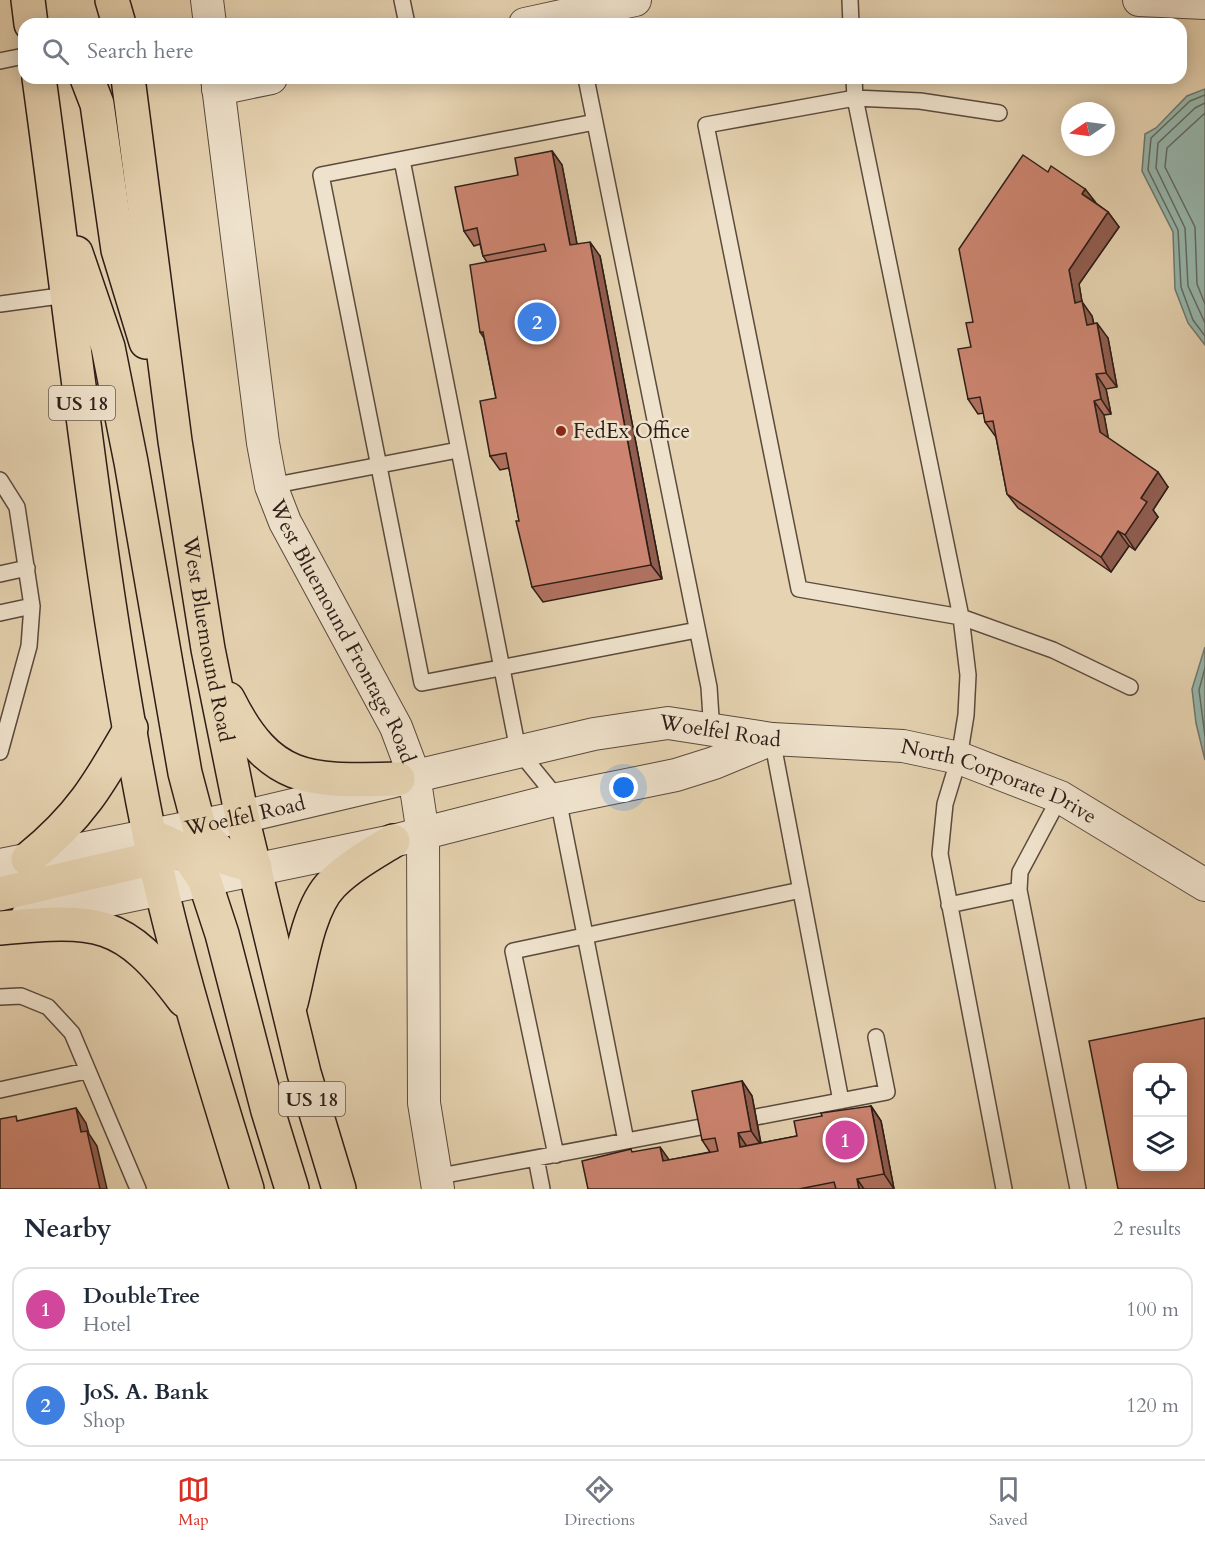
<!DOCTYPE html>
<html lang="en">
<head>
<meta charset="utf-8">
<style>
	body { margin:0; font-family:Cardo,serif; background:#f2f2f3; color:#1f2937 }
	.controls { position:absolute; right:18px; bottom:18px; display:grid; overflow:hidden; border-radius:12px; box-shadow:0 3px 15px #0003 }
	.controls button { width:54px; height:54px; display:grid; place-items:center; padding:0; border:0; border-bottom:2px solid #e0e1e3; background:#fff; color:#1f2937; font:30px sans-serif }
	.compass { position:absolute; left:1061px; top:102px; width:54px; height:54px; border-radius:50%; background:#fff; box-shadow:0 3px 15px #0003; rotate:257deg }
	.you { position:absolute; left:624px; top:788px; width:21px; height:21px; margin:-15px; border:4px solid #fff; border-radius:50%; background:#1a73e8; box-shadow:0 0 0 9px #1a73e833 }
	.badge { display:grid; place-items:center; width:39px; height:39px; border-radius:50%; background:#d93025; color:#fff; font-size:20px; font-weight:700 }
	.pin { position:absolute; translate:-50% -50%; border:3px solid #fff; box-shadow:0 2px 6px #0006 }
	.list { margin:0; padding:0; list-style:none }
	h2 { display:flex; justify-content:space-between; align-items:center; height:78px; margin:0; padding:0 24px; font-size:26px }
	h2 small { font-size:20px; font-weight:400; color:#747a83 }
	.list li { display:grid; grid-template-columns:39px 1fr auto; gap:18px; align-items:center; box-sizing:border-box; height:84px; margin:0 12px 12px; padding:0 12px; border:2px solid #e0e1e3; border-radius:18px }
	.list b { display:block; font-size:22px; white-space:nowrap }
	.list p { margin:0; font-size:20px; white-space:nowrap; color:#747a83 }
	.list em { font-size:20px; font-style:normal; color:#747a83 }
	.icon { flex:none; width:33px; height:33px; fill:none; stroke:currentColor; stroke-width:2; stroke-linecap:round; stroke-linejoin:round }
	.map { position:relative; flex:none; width:1205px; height:1189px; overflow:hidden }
	.search { position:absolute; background:#fff; box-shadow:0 3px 15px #0003; left:18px; right:18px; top:18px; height:66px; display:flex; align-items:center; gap:15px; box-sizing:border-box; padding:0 21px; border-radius:18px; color:#747a83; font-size:22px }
	.sheet { height:270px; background:#fff }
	nav { display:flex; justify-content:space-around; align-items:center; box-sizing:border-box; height:84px; border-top:2px solid #e0e1e3; background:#fff; font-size:16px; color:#747a83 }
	nav a { display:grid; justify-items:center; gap:3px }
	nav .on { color:#d93025 }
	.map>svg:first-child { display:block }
	.water { fill:#96b7ad; stroke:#6c7971; stroke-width:1.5 }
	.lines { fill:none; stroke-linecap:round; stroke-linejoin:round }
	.shore { stroke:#626a62; stroke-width:1.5 }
	.lane-casing { stroke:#5b4a3e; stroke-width:18 }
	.street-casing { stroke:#5b4a3e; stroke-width:34 }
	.primary-casing { stroke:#2d1d17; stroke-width:36 }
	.lane { stroke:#efe2cc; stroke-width:15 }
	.street { stroke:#efe2cc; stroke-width:32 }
	.primary { stroke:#e6d3b1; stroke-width:33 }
	.wall { fill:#b07261; stroke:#2d1d17; stroke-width:1.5 }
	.shaded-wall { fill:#905d4f; stroke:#2d1d17; stroke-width:1.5 }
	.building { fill:#cd8571; stroke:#2d1d17; stroke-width:1.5; fill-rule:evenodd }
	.poi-dot { fill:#8f2418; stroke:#efe2cc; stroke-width:2 }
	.labels { text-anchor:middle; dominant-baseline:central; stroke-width:5; stroke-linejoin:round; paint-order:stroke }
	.shield { fill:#efe2cc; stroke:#67584d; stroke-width:1.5 }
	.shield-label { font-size:20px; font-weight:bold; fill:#2d1d17 }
	.poi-label { font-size:21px; fill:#2d1d17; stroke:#efe2cc; text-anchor:start }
	.street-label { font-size:21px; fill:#2d1d17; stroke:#efe2cc }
</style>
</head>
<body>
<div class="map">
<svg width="1205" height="1189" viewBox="0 0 1205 1189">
	<rect width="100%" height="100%" fill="#e6d3b1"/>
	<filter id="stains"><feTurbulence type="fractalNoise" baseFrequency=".00333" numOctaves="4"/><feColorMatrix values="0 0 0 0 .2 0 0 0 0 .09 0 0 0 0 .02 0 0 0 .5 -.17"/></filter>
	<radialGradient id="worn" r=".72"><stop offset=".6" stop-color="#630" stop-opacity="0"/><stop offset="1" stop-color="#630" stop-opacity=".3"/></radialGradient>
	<path class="water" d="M 1205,89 L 1205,345 L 1188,323 L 1175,289 L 1173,232 L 1142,171 L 1145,134 L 1156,128 L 1187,96 Z
		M 1205,647 L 1205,760 L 1196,723 L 1192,689 Z"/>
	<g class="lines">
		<path class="shore" d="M 1205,95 L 1190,101 L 1151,138 L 1148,170 L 1178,230 L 1181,287 L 1193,320 L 1205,336
			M 1205,103 L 1195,108 L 1158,143 L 1156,168 L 1185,228 L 1188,286 L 1205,323
			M 1205,113 L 1167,148 L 1165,167 L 1195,227 L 1197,284 L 1205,304
			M 1205,668 L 1199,690 L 1205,736"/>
		<defs>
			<path id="lane" d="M 402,0 L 407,24
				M 850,0 L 851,24
				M 0,61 L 24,56
				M 586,78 L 709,687 L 712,733
				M 854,78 L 855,98 L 961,617 L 968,675 L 966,715 L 959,758 L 945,804 L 940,854 L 1004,1189
				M 999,113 L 920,101 L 855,98 L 706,125 L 799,589 L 961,617 L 1053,650 L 1130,687
				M 595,122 L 321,175 L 422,683 L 697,630
				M 402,160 L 518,750 L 558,799 L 626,1141
				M 0,304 L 67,295
				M 0,480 L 17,507 L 32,606 L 29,646 L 0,752
				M 271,486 L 458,450
				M 0,574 L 27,568
				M 0,613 L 32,606
				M 772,739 L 841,1101
				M 1060,797 L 1020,872 L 1019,890 L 1078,1189
				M 949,905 L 1019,890
				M 0,997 L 21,996 L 48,1007 L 72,1033 L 138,1189
				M 0,1090 L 86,1071
				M 756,1117 L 887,1092 L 876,1037
				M 556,1155 L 513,951 L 801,890
				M 536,1158 L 542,1189
				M 435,1177 L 706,1126"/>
			<g id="street">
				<path d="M 207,0 L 210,24"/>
				<path d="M 1139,0 L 1205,3"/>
				<path d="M 525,24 L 635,0"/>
				<path id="s1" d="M 217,78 L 263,443 L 271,486 L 285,522 L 396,727 L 414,775 L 423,834 L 424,1103 L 438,1189"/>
				<path d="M 218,89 L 271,78"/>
				<path id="s2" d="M 0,865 L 242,817 L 594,734 L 668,723 L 772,739 L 903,746 L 959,758 L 1060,797 L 1205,885"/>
				<path d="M 27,917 L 393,841 L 558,799 L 676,775 L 714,763 L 772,739"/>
			</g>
			<g id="primary">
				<path d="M 28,0 L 31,24"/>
				<path d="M 112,0 L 119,24"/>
				<path d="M 39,78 C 74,331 99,587 150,838 C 175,957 211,1073 247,1189"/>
				<path d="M 87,78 L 97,104 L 118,250 L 146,342"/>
				<path id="s3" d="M 128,78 L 175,441 L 208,649 L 242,817 L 304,1073 L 339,1189"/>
				<path d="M 76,253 L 108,347 L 131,462 L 185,773 L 199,826 L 210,842 L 226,858 L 255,867"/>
				<path d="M 228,699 C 271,785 311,781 398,779"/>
				<path d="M 150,835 L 185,851 L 204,879 L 222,934 L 268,1111 L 292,1189"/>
				<path d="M 28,859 C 80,817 99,784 131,728"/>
				<path d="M 0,894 L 176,853"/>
				<path d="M 0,928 C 97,919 123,918 184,1000"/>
				<path d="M 291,1003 C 300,969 307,909 332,884 C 350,866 372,854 393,841"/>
			</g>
		</defs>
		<use href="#lane" class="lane-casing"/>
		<use href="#street" class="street-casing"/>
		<use href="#primary" class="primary-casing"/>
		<use href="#lane" class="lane"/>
		<use href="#street" class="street"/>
		<use href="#primary" class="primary"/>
	</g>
	<path class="wall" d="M 552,151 L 562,165 L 577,244 L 600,256 L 662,579 L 543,602 L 532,587 L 509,468 L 500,470 L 490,456 L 496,398 L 484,338 L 480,332 L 487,262 L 483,256 L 480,244 L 474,246 L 464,231 Z
		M 1085,189 L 1096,203 L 1108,212 L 1119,227 L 1079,284 L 1082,302 L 1092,316 L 1094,324 L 1108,338 L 1117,387 L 1106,389 L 1111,414 L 1104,415 L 1108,438 L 1168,487 L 1153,510 L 1158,517 L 1135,550 L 1129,546 L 1111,572 L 1018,508 L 1007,494 L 996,437 L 985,422 L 984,413 L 978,414 L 968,399 L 971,347 L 973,322 Z
		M 742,1081 L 752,1096 L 761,1143 L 797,1136 L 871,1106 L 881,1121 L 894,1189 L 588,1189 L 633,1152 L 669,1160 L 710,1152 L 702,1140 Z"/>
	<path class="shaded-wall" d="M 552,151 L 562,165 L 580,260 L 570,245 Z
		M 1085,189 L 1096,203 L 1082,194 Z
		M 1108,212 L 1119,227 L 1079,284 L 1082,302 L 1092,316 L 1097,340 L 1087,325 L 1075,303 L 1069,270 Z
		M 590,242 L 600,256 L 662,579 L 651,565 Z
		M 1097,323 L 1108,338 L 1117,387 L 1106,373 Z
		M 1096,374 L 1106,389 L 1111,414 L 1101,399 Z
		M 1094,401 L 1104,415 L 1110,447 L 1100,432 Z
		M 1158,472 L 1168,487 L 1153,510 L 1158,517 L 1135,550 L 1125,535 L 1141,498 Z
		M 1118,531 L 1129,546 L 1111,572 L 1101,557 Z
		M 742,1081 L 752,1096 L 761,1145 L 751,1131 Z
		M 871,1106 L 881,1121 L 894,1189 L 884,1174 Z
		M 76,1108 L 86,1123 L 89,1134 L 97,1146 L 107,1189 L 100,1189 L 81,1132 Z
		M 738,1133 L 748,1148 L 740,1147 Z
		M 660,1147 L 670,1161 L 663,1161 Z
		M 857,1179 L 864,1189 L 859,1189 Z"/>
	<path class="building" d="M 552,151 L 570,245 L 590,242 L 651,565 L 532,587 L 516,521 L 519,521 L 506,453 L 490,456 L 480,401 L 496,398 L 483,332 L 480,332 L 470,265 L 546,251 L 544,244 L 483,256 L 477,228 L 464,231 L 455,187 L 518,175 L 515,158 Z
		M 1023,155 L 1048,172 L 1051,166 L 1085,189 L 1082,194 L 1108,212 L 1069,270 L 1075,303 L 1082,301 L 1087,325 L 1097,323 L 1106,373 L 1096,374 L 1101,399 L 1094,401 L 1100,432 L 1158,472 L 1141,498 L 1147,502 L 1125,535 L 1118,531 L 1101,557 L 1007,494 L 993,421 L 985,422 L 980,397 L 968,399 L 958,349 L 971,347 L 966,323 L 973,322 L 959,249 Z
		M 1205,1018 L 1205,1189 L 1118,1189 L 1089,1041 ZM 1137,1068 L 1182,1068 L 1182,1167 L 1137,1167 Z
		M 742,1081 L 751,1131 L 738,1133 L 740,1147 L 797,1136 L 794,1121 L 822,1116 L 821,1113 L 871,1106 L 884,1174 L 857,1179 L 859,1189 L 836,1189 L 834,1182 L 799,1189 L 588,1189 L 582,1161 L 631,1149 L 632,1152 L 660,1147 L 663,1161 L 718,1151 L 715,1138 L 702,1140 L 692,1091 Z
		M 76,1108 L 81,1132 L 87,1131 L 100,1189 L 0,1189 L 0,1119 L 16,1116 L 17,1121 Z"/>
	<circle class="poi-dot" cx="561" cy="431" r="6"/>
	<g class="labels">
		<g class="shield">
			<rect x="49" y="386" width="66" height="34" rx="4.5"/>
			<rect x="279" y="1082" width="66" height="34" rx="4.5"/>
		</g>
		<g class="shield-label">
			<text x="82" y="403">US 18</text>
			<text x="312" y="1099">US 18</text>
		</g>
		<g class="poi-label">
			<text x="573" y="431">FedEx Office</text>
		</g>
		<g class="street-label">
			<text stroke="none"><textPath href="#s1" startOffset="574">West Bluemound Frontage Road</textPath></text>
			<text stroke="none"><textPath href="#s3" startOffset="567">West Bluemound Road</textPath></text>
			<text stroke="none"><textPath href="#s2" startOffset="736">Woelfel Road</textPath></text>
			<text stroke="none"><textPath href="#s2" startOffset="1022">North Corporate Drive</textPath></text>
			<text stroke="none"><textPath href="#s2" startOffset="250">Woelfel Road</textPath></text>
		</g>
	</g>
	<rect width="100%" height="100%" filter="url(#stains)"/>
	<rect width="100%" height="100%" fill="url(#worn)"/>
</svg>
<div class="controls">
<button><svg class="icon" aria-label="locate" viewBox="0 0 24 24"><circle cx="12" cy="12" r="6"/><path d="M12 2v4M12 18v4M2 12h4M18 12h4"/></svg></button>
<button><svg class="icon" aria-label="layers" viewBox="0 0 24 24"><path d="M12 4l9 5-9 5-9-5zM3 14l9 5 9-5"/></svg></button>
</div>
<svg class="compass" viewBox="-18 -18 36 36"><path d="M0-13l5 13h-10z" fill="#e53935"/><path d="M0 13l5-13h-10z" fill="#747a83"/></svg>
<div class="you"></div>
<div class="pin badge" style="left:845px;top:1140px;background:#d1479c">1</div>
<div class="pin badge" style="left:537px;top:322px;background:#3f7fe0">2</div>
<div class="search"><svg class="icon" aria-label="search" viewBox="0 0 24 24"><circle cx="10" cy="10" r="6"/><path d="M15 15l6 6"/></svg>Search here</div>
</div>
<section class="sheet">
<h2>Nearby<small>2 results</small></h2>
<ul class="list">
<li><span class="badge" style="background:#d1479c">1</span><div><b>DoubleTree</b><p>Hotel</p></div><em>100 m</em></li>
<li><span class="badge" style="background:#3f7fe0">2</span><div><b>JoS. A. Bank</b><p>Shop</p></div><em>120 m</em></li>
</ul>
</section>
<nav>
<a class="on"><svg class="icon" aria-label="map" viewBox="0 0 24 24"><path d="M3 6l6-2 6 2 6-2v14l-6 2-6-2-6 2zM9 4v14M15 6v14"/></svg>Map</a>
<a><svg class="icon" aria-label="directions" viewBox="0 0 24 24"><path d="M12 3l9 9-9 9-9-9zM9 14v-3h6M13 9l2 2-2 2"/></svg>Directions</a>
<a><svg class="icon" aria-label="saved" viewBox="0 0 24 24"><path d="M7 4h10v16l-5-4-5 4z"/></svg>Saved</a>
</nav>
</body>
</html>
